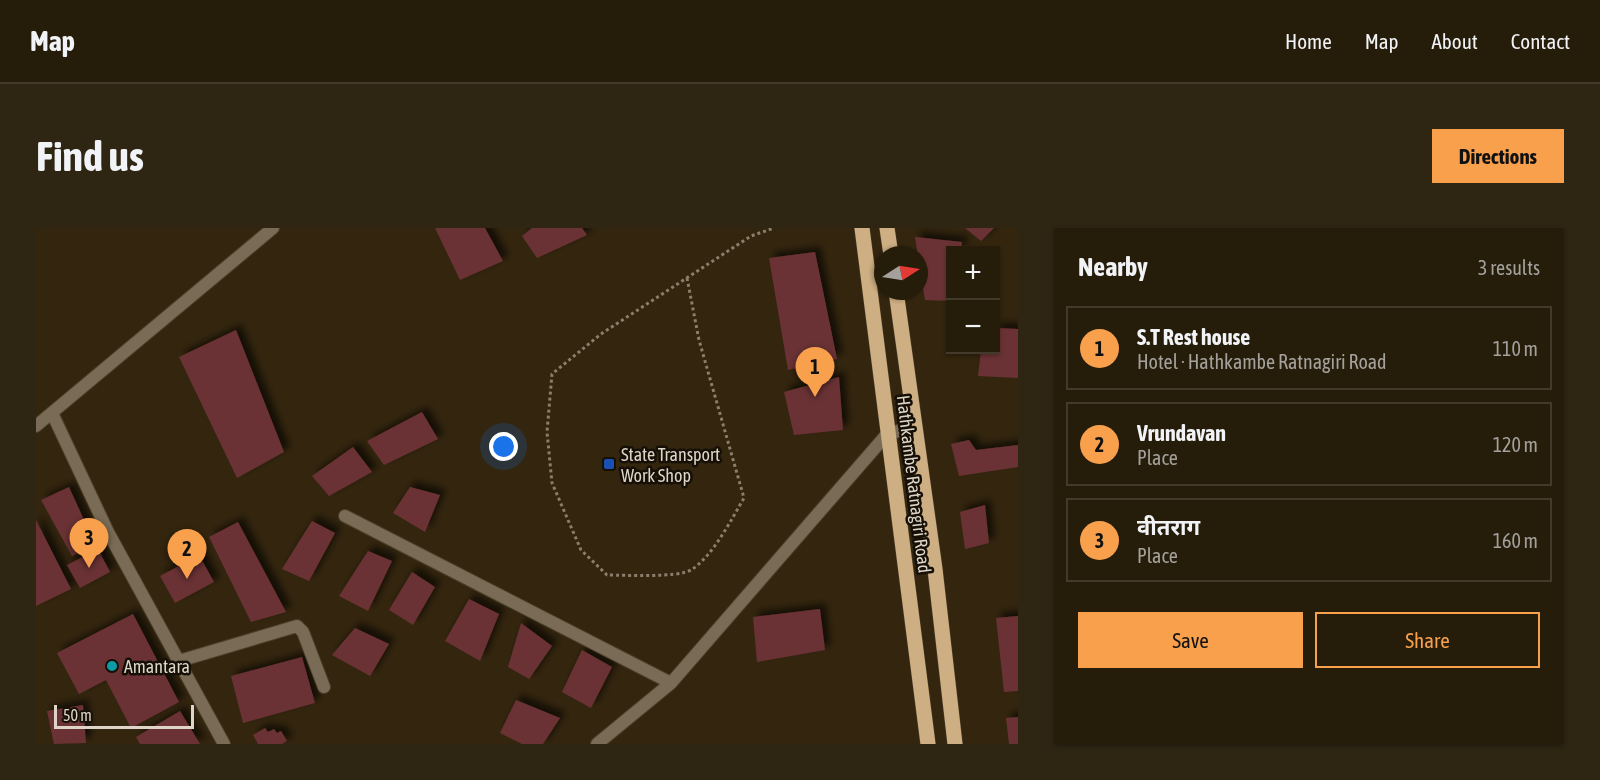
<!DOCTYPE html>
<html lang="en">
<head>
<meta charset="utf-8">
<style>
	body { margin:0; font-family:"Asap Condensed","Noto Sans Devanagari",sans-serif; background:#2e2513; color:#f1f3f6 }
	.controls { position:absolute; right:18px; top:18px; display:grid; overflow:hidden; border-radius:0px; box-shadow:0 2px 4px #0004 }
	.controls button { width:54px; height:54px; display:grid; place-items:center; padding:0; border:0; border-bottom:2px solid #423a2b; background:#261c0a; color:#f1f3f6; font:30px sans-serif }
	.compass { position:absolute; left:838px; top:18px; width:54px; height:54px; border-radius:50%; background:#261c0a; box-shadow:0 2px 4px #0004; rotate:78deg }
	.scale { position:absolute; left:18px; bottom:15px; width:140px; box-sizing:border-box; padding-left:6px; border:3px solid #ded5c8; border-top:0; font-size:16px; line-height:21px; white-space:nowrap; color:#ded5c8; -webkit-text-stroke:4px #150f06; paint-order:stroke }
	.you { position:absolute; left:468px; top:219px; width:21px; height:21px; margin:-15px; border:4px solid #fff; border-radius:50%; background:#1a73e8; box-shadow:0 0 0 9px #1a73e833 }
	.badge { display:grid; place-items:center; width:39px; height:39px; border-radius:50%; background:#f9a04d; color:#111; font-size:20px; font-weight:700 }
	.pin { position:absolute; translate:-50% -50px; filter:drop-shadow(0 2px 3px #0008) }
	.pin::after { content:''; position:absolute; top:32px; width:21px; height:18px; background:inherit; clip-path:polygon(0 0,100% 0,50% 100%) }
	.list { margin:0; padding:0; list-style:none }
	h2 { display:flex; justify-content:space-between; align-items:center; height:78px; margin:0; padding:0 24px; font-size:26px }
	h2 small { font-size:20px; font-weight:400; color:#a4a19c }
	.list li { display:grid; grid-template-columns:39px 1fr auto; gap:18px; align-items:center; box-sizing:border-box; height:84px; margin:0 12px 12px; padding:0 12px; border:2px solid #423a2b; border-radius:0px }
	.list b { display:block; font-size:22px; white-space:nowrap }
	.list p { margin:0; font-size:20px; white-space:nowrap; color:#a4a19c }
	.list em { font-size:20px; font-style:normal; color:#a4a19c }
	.actions { display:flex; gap:12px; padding:18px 24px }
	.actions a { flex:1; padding:14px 0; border:2px solid #f9a04d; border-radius:0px; text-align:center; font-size:21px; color:#f9a04d }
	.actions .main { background:#f9a04d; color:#111 }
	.map { position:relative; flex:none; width:982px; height:516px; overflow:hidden; border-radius:0px }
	header { display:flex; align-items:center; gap:36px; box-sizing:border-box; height:84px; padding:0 30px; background:#261c0a; border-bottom:2px solid #423a2b }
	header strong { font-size:28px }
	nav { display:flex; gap:33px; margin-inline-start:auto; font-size:21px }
	.intro { display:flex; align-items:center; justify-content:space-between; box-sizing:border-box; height:144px; padding:0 36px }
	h1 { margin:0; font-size:42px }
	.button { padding:15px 27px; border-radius:0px; background:#f9a04d; color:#111; font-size:21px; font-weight:700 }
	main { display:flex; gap:36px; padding:0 36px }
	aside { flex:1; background:#261c0a; border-radius:0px; box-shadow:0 2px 4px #0004 }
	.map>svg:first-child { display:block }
	.building { fill:#6b3234; filter:url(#shadow) }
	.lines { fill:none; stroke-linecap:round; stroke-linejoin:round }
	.minor-casing { stroke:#4e412c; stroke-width:14 }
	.primary-casing { stroke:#4e412c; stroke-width:16 }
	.path { stroke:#8a7f6d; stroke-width:3; stroke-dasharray:3 3; stroke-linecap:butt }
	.minor { stroke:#7a6b56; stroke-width:12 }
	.primary { stroke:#ceae83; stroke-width:15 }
	.transit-dot { fill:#1a4fb4; stroke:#150f06; stroke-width:2 }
	.culture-dot { fill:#0f9aa8; stroke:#150f06; stroke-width:2 }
	.labels { text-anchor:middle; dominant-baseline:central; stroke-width:5; stroke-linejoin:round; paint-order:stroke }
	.poi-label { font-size:18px; fill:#ded5c8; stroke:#150f06; text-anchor:start }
	.street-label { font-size:18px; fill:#ded5c8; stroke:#150f06 }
</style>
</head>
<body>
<header>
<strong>Map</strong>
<nav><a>Home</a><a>Map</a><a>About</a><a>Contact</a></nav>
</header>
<div class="intro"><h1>Find us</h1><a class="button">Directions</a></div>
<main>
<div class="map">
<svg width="982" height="516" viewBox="0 0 982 516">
	<defs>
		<filter id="shadow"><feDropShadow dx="5.5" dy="-5.5" stdDeviation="3" flood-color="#0009"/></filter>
	</defs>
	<rect width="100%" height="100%" fill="#33250e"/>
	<path class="building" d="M 399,0 L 449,0 L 467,33 L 424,52 Z
		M 496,0 L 546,0 L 551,7 L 501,30 L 486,8 Z
		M 929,0 L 958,0 L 945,13 Z
		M 879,9 L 926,14 L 925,22 L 915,22 L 915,73 L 889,72 Z
		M 779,24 L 801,131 L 752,142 L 733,30 Z
		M 960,100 L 982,101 L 982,150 L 942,148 L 945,122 L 960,122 Z
		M 200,102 L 248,224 L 201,250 L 143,129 Z
		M 803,149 L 807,202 L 758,207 L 748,164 Z
		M 386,184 L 402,211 L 348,237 L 331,213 Z
		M 933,212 L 940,222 L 982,217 L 982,239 L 923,248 L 915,216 Z
		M 317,219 L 336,244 L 293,268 L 276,248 Z
		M 33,259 L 59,316 L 36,328 L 5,272 Z
		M 374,259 L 404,267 L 389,304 L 357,285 Z
		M 949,277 L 953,315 L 929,321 L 924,284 Z
		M 0,292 L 35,361 L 0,378 Z
		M 276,293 L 299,305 L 273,353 L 246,341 Z
		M 202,294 L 250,384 L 215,394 L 173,309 Z
		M 62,321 L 74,344 L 44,360 L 31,337 Z
		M 332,323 L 356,333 L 332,383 L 303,368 Z
		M 163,327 L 178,354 L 139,375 L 124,348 Z
		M 376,344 L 399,359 L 377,397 L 353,382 Z
		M 433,371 L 463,386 L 444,433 L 409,413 Z
		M 784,381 L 789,422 L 721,434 L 717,389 Z
		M 97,386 L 143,474 L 95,500 L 70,452 L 43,466 L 21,425 Z
		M 982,388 L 982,463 L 968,464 L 960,390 Z
		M 485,395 L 516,418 L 493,451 L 472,439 Z
		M 319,400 L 353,416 L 334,448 L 296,427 Z
		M 546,422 L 576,439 L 555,480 L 526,464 Z
		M 266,429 L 279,475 L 207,495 L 195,448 Z
		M 480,472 L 524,490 L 507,516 L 486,516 L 464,505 Z
		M 47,477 L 50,515 L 18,516 L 11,483 Z
		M 144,483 L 164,516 L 104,516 L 100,509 Z
		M 982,489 L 982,516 L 973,516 L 970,490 Z
		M 229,500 L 232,504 L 238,501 L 241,505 L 245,503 L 251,513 L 246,516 L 222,516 L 217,507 Z"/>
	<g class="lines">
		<defs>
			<path id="minor" d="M 16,185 L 72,304 L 188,516
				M 0,198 L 237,0
				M 309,288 L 635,455
				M 143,433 L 261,398 L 267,404 L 288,459
				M 561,516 L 635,455 L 852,205 L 880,200"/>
			<path id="primary" d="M 826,0 L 892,516
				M 851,0 L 855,27
				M 860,63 L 899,341 L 919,516"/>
		</defs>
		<use href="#minor" class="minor-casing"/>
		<use href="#primary" class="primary-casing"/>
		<path class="path" d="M 651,50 L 663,112 L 708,270 C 695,292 677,328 655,342 C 641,350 589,347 571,347 L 545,322 L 516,255 L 511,204 L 516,146 L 565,106 L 715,8 L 738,0"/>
		<use href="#minor" class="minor"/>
		<use href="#primary" class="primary"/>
	</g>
	<rect class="transit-dot" x="567" y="230" width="12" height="12" rx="3"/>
	<circle class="culture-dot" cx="76" cy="438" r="6"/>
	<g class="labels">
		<g class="poi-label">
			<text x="585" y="226">State Transport<tspan x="585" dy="21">Work Shop</tspan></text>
			<text x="88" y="438">Amantara</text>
		</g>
		<g class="street-label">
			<text transform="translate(878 256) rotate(83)">Hathkambe Ratnagiri Road</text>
		</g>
	</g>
</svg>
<div class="controls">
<button>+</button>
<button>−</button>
</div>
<svg class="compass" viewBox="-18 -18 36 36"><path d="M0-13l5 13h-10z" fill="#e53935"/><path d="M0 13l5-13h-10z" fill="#a4a19c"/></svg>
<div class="scale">50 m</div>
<div class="you"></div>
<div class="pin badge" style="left:779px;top:169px">1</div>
<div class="pin badge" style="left:151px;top:351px">2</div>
<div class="pin badge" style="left:53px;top:340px">3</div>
</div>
<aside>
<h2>Nearby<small>3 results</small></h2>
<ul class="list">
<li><span class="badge">1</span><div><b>S.T Rest house</b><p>Hotel · Hathkambe Ratnagiri Road</p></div><em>110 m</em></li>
<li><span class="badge">2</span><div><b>Vrundavan</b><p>Place</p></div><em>120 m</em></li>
<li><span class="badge">3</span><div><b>वीतराग</b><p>Place</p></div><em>160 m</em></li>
</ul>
<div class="actions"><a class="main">Save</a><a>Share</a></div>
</aside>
</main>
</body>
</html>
